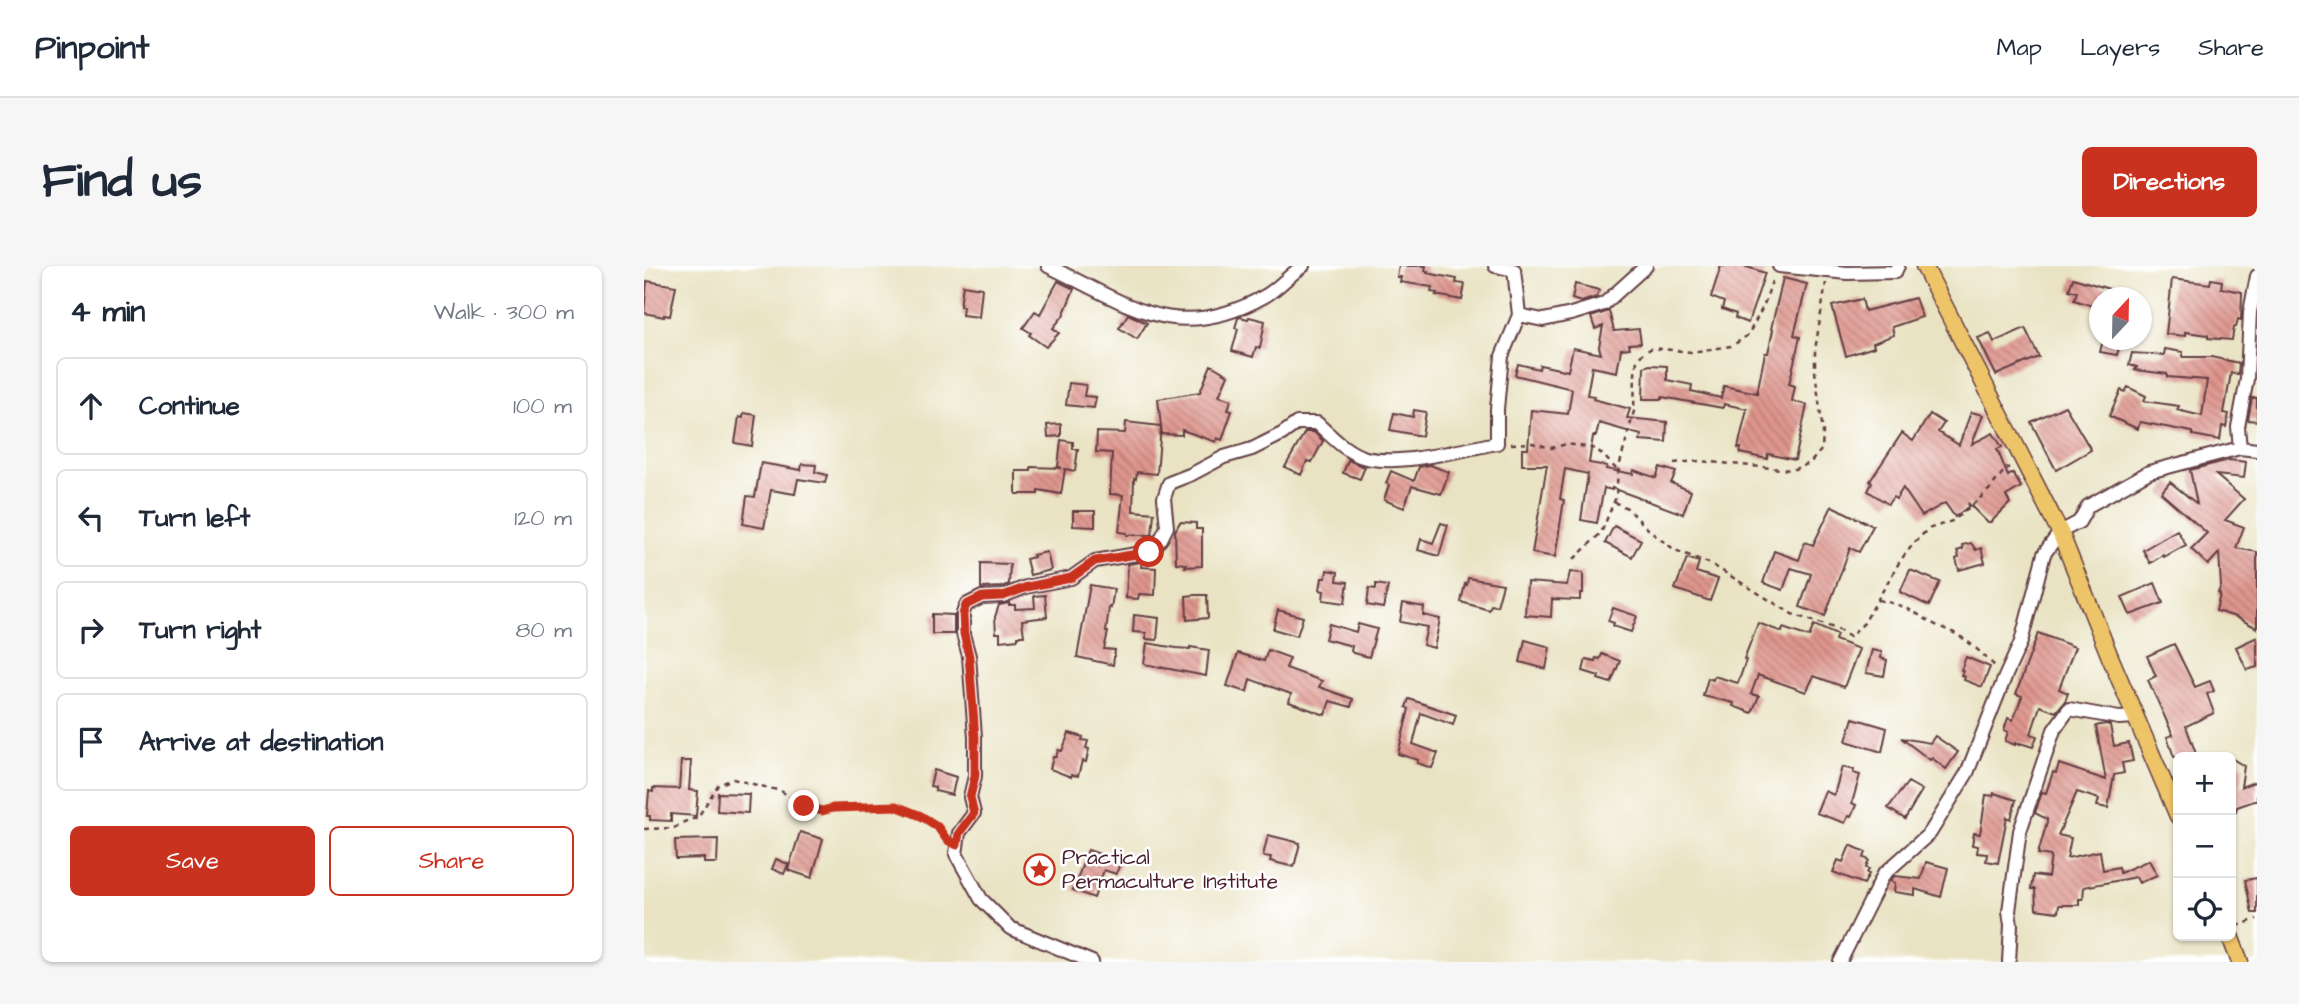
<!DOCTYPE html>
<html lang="en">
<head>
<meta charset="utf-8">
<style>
	body { margin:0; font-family:"Architects Daughter",sans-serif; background:#f6f6f7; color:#1f2937 }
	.controls { position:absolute; right:21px; bottom:21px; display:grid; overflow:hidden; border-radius:10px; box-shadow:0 2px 5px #0004 }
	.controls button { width:63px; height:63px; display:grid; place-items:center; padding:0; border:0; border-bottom:2px solid #e0e1e3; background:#fff; color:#1f2937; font:35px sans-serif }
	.compass { position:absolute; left:1445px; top:21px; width:63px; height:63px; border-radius:50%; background:#fff; box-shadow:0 2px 5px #0004; rotate:22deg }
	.stop { position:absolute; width:21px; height:21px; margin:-16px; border:5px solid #c8321e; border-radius:50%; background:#fff }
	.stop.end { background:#c8321e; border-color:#fff; box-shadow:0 2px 7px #0008 }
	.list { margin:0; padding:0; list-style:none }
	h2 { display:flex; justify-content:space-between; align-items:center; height:91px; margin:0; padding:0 28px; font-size:30px }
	h2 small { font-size:23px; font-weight:400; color:#747a83 }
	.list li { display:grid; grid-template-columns:46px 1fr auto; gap:21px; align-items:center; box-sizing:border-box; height:98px; margin:0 14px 14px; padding:0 14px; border:2px solid #e0e1e3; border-radius:10px }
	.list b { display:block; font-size:26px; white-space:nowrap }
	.list em { font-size:23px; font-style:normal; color:#747a83 }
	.actions { display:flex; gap:14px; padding:21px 28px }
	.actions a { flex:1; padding:16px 0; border:2px solid #c8321e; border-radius:10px; text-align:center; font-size:24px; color:#c8321e }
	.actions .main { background:#c8321e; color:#fff }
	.icon { flex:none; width:38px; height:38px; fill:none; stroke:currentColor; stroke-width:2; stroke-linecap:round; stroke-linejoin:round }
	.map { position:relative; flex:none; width:1613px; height:696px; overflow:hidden; border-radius:10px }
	header { display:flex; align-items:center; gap:42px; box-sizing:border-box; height:98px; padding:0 35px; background:#fff; border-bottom:2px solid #e0e1e3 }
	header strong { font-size:33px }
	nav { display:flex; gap:38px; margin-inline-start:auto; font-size:24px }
	.intro { display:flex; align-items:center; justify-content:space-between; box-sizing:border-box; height:168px; padding:0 42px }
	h1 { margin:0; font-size:49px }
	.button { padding:18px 32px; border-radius:10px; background:#c8321e; color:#fff; font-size:24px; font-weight:700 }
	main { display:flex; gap:42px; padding:0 42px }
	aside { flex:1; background:#fff; border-radius:10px; box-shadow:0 2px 5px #0004 }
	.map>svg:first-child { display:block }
	.building { fill:url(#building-back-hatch) }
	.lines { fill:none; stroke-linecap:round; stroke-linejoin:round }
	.minor-casing { stroke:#623c42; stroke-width:16 }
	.major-casing { stroke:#623c42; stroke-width:19 }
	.path { stroke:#623c42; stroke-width:2.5; stroke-dasharray:5 5; stroke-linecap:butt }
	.minor { stroke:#fff; stroke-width:12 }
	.major { stroke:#eec469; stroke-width:16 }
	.route { stroke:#c8321e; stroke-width:9 }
	.labels { text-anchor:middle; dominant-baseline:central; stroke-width:5; stroke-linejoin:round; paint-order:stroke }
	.poi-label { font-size:21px; fill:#4a1f2b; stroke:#fff; text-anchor:start }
</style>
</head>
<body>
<header>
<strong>Pinpoint</strong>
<nav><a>Map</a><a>Layers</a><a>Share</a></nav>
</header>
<div class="intro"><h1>Find us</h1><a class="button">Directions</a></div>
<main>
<aside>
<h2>4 min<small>Walk · 300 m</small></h2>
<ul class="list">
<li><svg class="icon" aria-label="ahead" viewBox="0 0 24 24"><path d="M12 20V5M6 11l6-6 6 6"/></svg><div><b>Continue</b></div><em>100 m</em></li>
<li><svg class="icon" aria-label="left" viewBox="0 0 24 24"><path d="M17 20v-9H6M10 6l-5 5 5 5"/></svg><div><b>Turn left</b></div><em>120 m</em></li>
<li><svg class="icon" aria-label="right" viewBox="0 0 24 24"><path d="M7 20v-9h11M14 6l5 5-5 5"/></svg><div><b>Turn right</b></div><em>80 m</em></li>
<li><svg class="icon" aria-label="arrive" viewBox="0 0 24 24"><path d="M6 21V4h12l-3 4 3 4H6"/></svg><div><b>Arrive at destination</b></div></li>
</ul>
<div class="actions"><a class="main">Save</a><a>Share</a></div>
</aside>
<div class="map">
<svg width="1613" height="696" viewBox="0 0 1613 696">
	<defs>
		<pattern id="building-back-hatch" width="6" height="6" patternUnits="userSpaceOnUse" patternTransform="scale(1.75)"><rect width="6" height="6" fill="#de958d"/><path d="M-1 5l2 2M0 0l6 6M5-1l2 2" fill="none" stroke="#b67973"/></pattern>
	</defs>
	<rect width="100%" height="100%" fill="#fff"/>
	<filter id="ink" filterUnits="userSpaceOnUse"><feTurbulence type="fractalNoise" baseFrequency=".0143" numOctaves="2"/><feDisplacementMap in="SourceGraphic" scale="14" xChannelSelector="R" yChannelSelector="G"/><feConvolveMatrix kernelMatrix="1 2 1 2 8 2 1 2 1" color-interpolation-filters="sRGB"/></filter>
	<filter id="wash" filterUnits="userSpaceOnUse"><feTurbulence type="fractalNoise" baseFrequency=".00686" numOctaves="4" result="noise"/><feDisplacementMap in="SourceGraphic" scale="28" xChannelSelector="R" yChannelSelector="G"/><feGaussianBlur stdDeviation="1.57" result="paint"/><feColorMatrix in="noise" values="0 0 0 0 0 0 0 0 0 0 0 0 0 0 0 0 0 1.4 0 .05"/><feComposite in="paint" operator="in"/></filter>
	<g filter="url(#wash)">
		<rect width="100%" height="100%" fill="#e9e3c3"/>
		<g id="blocks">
			<path class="building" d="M 755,0 L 782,0 L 781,5 L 784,5 L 783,7 L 813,13 L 812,17 L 821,18 L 818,34 L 792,29 L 793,27 L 787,26 L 788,21 L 756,16 L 757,11 L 753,11 Z
				M 1077,0 L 1100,0 L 1121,7 L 1104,57 L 1091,52 L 1092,48 L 1078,43 L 1080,36 L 1067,31 Z
				M 1139,12 L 1163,18 L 1150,69 L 1156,71 L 1145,118 L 1151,120 L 1148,135 L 1163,139 L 1151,194 L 1124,188 L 1123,193 L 1096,187 L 1097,182 L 1094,182 L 1103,143 L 1080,138 L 1079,142 L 1018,131 L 1018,133 L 999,133 L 1000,101 L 1006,99 L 1023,100 L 1023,114 L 1048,119 L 1047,125 L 1077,132 L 1080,120 L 1113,127 L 1121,87 L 1124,87 L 1129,64 L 1127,63 Z
				M 1429,12 L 1465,23 L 1462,32 L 1455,32 L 1455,42 L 1430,34 L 1433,26 L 1425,24 Z
				M 1528,13 L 1566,18 L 1567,13 L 1578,15 L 1577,22 L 1598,26 L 1597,54 L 1594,53 L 1592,61 L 1590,61 L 1588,74 L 1564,72 L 1564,69 L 1541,66 L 1541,70 L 1522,68 Z
				M 3,15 L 32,20 L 26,50 L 20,49 L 20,51 L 0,47 Z
				M 414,15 L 430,23 L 419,50 L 409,62 L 415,67 L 402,81 L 385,69 L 387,67 L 379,62 L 391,45 L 396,48 Z
				M 931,18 L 955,24 L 953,31 L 937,36 L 928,33 Z
				M 319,19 L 338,22 L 335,51 L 318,49 L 319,40 L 316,40 Z
				M 1271,32 L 1278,51 L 1248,61 L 1250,69 L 1229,77 L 1230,81 L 1202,90 L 1188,40 L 1218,33 L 1221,45 Z
				M 965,45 L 970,65 L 995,63 L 997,77 L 985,78 L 986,82 L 977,83 L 973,106 L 948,101 L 943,129 L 950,130 L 949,133 L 986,143 L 983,152 L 1023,156 L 1022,176 L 996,174 L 997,169 L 955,157 L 952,170 L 949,170 L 945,197 L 963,200 L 962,203 L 989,208 L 990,204 L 1012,212 L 1016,201 L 1032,206 L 1027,217 L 1047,225 L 1039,248 L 968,222 L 968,224 L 960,222 L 953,257 L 937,254 L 944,208 L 921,203 L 916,233 L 920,234 L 911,291 L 888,287 L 903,199 L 878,199 L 878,183 L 884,183 L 887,144 L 924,148 L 928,123 L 871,109 L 874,98 L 895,103 L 896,99 L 924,105 L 929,82 L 957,88 L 955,81 L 959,60 L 951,63 L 947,51 Z
				M 484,48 L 503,57 L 493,73 L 475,62 Z
				M 596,51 L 604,53 L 605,51 L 621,55 L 616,82 L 612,81 L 609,91 L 588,85 L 594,63 L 591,62 L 594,52 Z
				M 1381,62 L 1395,91 L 1352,109 L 1334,72 L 1346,67 L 1350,76 Z
				M 1459,74 L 1477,74 L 1473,89 L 1456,86 Z
				M 1521,83 L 1539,86 L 1539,91 L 1567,91 L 1595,97 L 1594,108 L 1587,107 L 1580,147 L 1585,148 L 1582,161 L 1578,160 L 1576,174 L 1549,169 L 1548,166 L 1496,156 L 1494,163 L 1465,150 L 1477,124 L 1481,126 L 1484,121 L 1502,130 L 1500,135 L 1535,140 L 1533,144 L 1558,150 L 1563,114 L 1523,111 L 1523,108 L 1491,104 L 1493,101 L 1485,99 L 1488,87 L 1520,89 Z
				M 567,99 L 584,109 L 575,130 L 587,134 L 584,144 L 588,145 L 578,174 L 573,172 L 572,176 L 538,164 L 538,169 L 518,168 L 517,160 L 513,208 L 493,206 L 492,213 L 490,212 L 489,245 L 510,247 L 508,269 L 483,269 L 483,267 L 475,266 L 479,229 L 466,228 L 468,187 L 452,186 L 453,166 L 481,167 L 482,156 L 517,160 L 514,133 L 556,126 Z
				M 425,117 L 442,119 L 440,130 L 452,131 L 450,142 L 422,139 Z
				M 1608,132 L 1613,132 L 1613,155 L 1604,154 Z
				M 1421,140 L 1447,184 L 1412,204 L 1387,156 Z
				M 770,144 L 782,146 L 778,170 L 746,164 L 750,147 L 769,151 Z
				M 1327,146 L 1339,149 L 1328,178 L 1349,167 L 1358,181 L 1353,183 L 1364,210 L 1369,207 L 1377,221 L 1362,230 L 1366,237 L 1347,256 L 1343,256 L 1324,237 L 1325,240 L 1311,251 L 1301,237 L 1278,250 L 1259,222 L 1252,233 L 1249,231 L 1244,238 L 1224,225 L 1228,217 L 1226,215 L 1258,167 L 1269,175 L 1286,148 L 1300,157 L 1294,166 L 1315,179 Z
				M 100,147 L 112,149 L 108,180 L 91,177 L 95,151 L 99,152 Z
				M 417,158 L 417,170 L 404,171 L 403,159 Z
				M 661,166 L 670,166 L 679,175 L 668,196 L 663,195 L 657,209 L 641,201 Z
				M 417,174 L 429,176 L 429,183 L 434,183 L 431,205 L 421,203 L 417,228 L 394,224 L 394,228 L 372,228 L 372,205 L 387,205 L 387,201 L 418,202 L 414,201 Z
				M 704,194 L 721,201 L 716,213 L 699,207 Z
				M 1585,194 L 1602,196 L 1600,212 L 1572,209 L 1600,233 L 1581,254 L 1600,261 L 1592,282 L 1613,286 L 1613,362 L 1592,351 L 1572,345 L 1576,328 L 1574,327 L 1577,320 L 1575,287 L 1564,299 L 1547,283 L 1563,267 L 1517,227 L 1526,216 L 1553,238 L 1546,204 Z
				M 117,197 L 157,204 L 158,198 L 172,199 L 171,206 L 183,209 L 181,217 L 154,213 L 151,228 L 127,224 L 120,262 L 99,258 L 103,230 L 111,231 Z
				M 786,199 L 805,206 L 797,228 L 768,220 L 760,242 L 740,234 L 745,219 L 742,217 L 747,205 L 770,215 L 775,201 Z
				M 1188,240 L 1229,260 L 1215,286 L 1206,282 L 1181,350 L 1156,341 L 1167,308 L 1147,302 L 1139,324 L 1119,317 L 1130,285 L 1155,294 L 1161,276 L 1169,279 Z
				M 429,245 L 451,245 L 451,261 L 429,260 Z
				M 536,256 L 552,257 L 552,263 L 558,263 L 558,300 L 541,301 L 542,298 L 532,297 L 531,265 Z
				M 797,257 L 804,259 L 795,290 L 774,284 L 777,273 L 789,277 Z
				M 970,260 L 997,274 L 988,291 L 961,277 Z
				M 1533,264 L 1542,279 L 1520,291 L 1519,289 L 1506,297 L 1499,284 Z
				M 1327,277 L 1332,284 L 1337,282 L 1341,297 L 1315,304 L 1312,293 L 1315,291 L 1313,285 L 1319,283 L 1318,279 Z
				M 403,286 L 407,304 L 386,309 L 382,293 L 390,291 L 389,289 Z
				M 1043,292 L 1055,296 L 1052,306 L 1074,313 L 1066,335 L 1031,323 Z
				M 498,296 L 497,301 L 512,302 L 511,329 L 495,328 L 494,333 L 482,332 L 484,298 Z
				M 337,297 L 366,298 L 365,318 L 357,321 L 337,322 Z
				M 683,304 L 694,306 L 693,315 L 704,316 L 701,337 L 679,334 L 680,325 L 676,324 L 678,312 L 682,312 Z
				M 1266,304 L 1296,316 L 1285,340 L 1256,326 Z
				M 926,306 L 939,307 L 939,327 L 936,327 L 936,334 L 908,333 L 907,351 L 881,349 L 883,316 L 923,319 Z
				M 824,312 L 859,318 L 853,340 L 847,339 L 845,344 L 817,336 L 821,318 L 823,319 Z
				M 1511,317 L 1519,337 L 1486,349 L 1478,331 Z
				M 732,318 L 744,320 L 739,342 L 723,339 L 725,322 L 732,323 Z
				M 446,319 L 470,323 L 467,342 L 465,341 L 462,366 L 464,366 L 460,383 L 471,384 L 469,399 L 433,391 Z
				M 401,329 L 403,351 L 378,354 L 380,370 L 374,370 L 374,373 L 356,375 L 356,367 L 352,367 L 351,351 L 355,339 L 365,337 L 365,339 L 371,339 L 371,343 L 391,342 L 390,330 Z
				M 551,329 L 563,329 L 564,352 L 543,354 L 542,330 Z
				M 759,337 L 780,341 L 779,349 L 796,353 L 790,382 L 779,379 L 783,361 L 756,356 Z
				M 969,342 L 993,350 L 987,366 L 969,360 L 970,357 L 964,355 Z
				M 634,344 L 659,351 L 653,370 L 629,363 Z
				M 288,348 L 310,349 L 310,368 L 288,368 Z
				M 490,349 L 515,352 L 513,374 L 502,373 L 502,367 L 489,366 Z
				M 1114,357 L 1138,366 L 1139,362 L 1165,371 L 1170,359 L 1193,369 L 1191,374 L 1215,383 L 1200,421 L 1170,410 L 1162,426 L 1114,409 L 1107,428 L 1115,430 L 1108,447 L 1089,440 L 1090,437 L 1059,430 L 1064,412 L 1069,414 L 1070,410 L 1094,417 L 1102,394 L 1100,393 Z
				M 685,358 L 712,366 L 714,358 L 733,363 L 725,391 L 709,387 L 707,385 L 708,380 L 681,373 Z
				M 1394,367 L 1431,381 L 1415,423 L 1424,427 L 1421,435 L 1412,446 L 1396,440 L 1387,468 L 1393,470 L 1389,481 L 1376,477 L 1376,479 L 1371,477 L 1371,479 L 1361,475 L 1364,466 L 1360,464 L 1364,452 L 1369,454 L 1378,430 L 1372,428 Z
				M 1613,371 L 1613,401 L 1603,404 L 1592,381 Z
				M 881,374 L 906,381 L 902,403 L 876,396 Z
				M 503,377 L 532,382 L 546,383 L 546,381 L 565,384 L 562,410 L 500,398 Z
				M 1530,378 L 1551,421 L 1566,415 L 1570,425 L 1563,428 L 1570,447 L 1542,460 L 1553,491 L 1530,491 L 1523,471 L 1529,469 L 1504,414 L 1512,410 L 1503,390 Z
				M 624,384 L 646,392 L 642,402 L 678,415 L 675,421 L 709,433 L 707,441 L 686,435 L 681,449 L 645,436 L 647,428 L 606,413 L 603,426 L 583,420 L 594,387 L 620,395 Z
				M 1228,384 L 1238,386 L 1237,392 L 1243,394 L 1240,410 L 1222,407 Z
				M 958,388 L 976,395 L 967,417 L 954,413 L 955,410 L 939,405 L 942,393 L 951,395 L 952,392 L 956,393 Z
				M 1322,391 L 1346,401 L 1338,421 L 1320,414 L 1321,411 L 1317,409 L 1319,405 L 1317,404 Z
				M 765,433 L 812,449 L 809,459 L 777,447 L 769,478 L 794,487 L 788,502 L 773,497 L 774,494 L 754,488 L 765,443 L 762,441 Z
				M 1209,452 L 1243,462 L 1238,486 L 1202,475 Z
				M 1461,458 L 1466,459 L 1470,480 L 1485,477 L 1489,495 L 1478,497 L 1480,507 L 1470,509 L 1464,542 L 1453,540 L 1455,533 L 1433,526 L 1414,569 L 1427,572 L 1423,592 L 1456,585 L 1459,604 L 1475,601 L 1476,607 L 1505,594 L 1513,609 L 1495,617 L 1492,611 L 1440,621 L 1439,633 L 1435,633 L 1435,639 L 1415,639 L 1414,646 L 1392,643 L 1391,623 L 1387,623 L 1389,609 L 1404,611 L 1407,590 L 1394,588 L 1403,556 L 1403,553 L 1391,547 L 1398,526 L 1402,527 L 1409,506 L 1412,507 L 1415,498 L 1462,514 L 1452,460 Z
				M 425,467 L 439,471 L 438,474 L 444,475 L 442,482 L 445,483 L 442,496 L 438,495 L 434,510 L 427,509 L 427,511 L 406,503 L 409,491 L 412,491 L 414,484 L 418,485 Z
				M 1291,470 L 1314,486 L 1302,503 L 1288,492 L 1286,494 L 1257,472 L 1286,477 Z
				M 1587,492 L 1600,500 L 1597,521 L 1613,515 L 1613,534 L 1593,541 L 1592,545 L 1587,545 Z
				M 37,495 L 47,495 L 45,524 L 54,525 L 52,550 L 27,548 L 27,555 L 6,554 L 6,550 L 3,550 L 5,525 L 9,526 L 9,522 L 35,523 Z
				M 1198,501 L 1210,504 L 1209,507 L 1216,509 L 1208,537 L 1212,539 L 1207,551 L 1204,550 L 1201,557 L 1172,547 L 1181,525 L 1190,529 Z
				M 290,504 L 312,511 L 308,529 L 291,525 L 291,521 L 286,520 Z
				M 1264,516 L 1278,524 L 1261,553 L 1244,542 Z
				M 74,527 L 105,528 L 104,547 L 73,545 Z
				M 1350,527 L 1372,534 L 1367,553 L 1363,551 L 1354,597 L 1342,595 L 1343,588 L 1333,587 L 1334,580 L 1328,579 L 1330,567 L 1336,568 L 1342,529 L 1349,530 Z
				M 156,566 L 179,573 L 168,612 L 144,604 Z
				M 624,569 L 656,577 L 650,601 L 626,595 L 627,591 L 619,590 Z
				M 74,573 L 73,597 L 60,597 L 60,592 L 32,593 L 31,574 Z
				M 1206,579 L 1222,586 L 1220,592 L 1225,594 L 1222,602 L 1225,603 L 1223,607 L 1225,608 L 1220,618 L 1189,606 L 1194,594 L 1199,596 Z
				M 444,584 L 477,595 L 472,608 L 460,604 L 450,632 L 429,624 Z
				M 132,593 L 144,598 L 140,608 L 128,603 Z
				M 1282,596 L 1304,602 L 1297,631 L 1271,623 L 1271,629 L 1250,626 L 1251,617 L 1246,615 L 1247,613 L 1251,610 L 1277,613 Z
				M 1613,612 L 1613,647 L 1608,647 L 1601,614 Z"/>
		</g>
	</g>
	<g filter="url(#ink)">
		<use href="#blocks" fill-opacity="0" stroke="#623c42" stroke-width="2"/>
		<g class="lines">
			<defs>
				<path id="minor" d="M 404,0 C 484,38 532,80 621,30 C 635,22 645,9 659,0
					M 851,0 L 870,4 L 875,49
					M 1135,0 L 1203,7 L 1251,6 L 1254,0
					M 1596,182 L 1594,161 L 1603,113 L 1606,46 L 1613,10
					M 448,696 L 366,662 L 337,633 L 312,588 L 315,567 L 330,547 L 326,531 L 331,510 L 331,471 L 325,390 L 319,368 L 319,347 L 322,339 L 338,331 L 359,330 L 382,321 L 427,312 L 451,295 L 504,286 L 517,273 L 523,261 L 520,232 L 525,217 L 548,208 L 580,191 L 608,183 L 638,168 L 653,157 L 673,157 C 686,169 704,188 722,192 C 758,200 816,184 853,177 L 853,143 L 858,90 L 875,49 L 899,54 L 927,48 L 960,38 L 1002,0
					M 1196,696 L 1240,608 L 1286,567 L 1323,507 L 1361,411 L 1377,376 L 1400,288 L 1416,266 L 1435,256 L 1444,240 L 1505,206 L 1596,182 L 1613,184
					M 1365,696 L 1367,659 L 1365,645 L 1376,565 L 1410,464 L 1425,443 L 1475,452 L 1491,451"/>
				<path id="major" d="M 1280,0 L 1416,266 L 1466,391 L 1534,550
					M 1586,670 L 1596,696"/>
			</defs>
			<use href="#minor" class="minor-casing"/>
			<use href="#major" class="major-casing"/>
			<path class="path" d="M 867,178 L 888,177 L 907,182 L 923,178 L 943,181 L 952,183 L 959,189 L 974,205
				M 1030,197 L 1056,195 L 1148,204 L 1166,197 L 1178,183 L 1179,166 L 1171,105 L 1171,84 L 1182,17
				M 970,236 L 983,242 L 1008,267 L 1031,284 L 1067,298 L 1148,348 L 1193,363 L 1206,371 L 1220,357 L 1256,295 L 1270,277 L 1284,263 L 1308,255 L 1318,248 L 1345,224 L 1360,205 L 1365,201
				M 930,293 L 957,267 L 972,231 L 974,205 L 990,145 L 991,108 L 993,95 L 998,88 L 1008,82 L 1047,86 L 1088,80 L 1104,69 L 1120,39 L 1128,15
				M 1234,334 C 1260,339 1267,344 1288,357 C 1295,361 1302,363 1308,366 C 1325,374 1338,388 1351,400
				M 0,563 L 30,562 L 40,556 L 54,551 L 74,519 L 89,513 L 137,525 L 160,540 L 178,545 L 189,542 L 252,540 L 277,550 L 293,560 L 302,572
				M 1593,660 L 1613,653"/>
			<use href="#minor" class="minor"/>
			<use href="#major" class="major"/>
		</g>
	</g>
	<g class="lines" filter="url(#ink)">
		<path class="route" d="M 160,540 L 178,545 L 189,542 L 252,540 L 277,550 L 293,560 L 303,574 L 313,579 L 315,567 L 330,547 L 326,531 L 331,510 L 331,471 L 325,390 L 320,368 L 319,348 L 322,339 L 338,331 L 359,330 L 383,321 L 427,312 L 451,295 L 505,286"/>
	</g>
	<defs>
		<symbol id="sight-ring" viewBox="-11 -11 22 22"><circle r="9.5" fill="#fff" stroke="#c8321e" stroke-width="1.5"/><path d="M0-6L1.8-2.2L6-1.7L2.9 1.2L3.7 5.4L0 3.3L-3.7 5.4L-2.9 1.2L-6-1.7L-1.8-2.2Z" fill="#c8321e"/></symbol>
	</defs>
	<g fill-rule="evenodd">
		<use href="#sight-ring" x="378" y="586" width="35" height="35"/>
	</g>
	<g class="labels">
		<g class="poi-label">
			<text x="418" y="591">Practical<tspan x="418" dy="24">Permaculture Institute</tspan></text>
		</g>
	</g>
</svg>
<div class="controls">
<button>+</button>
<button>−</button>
<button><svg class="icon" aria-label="locate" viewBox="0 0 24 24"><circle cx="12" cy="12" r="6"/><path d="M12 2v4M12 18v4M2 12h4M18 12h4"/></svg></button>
</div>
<svg class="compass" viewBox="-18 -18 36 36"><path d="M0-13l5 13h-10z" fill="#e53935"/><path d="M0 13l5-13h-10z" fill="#747a83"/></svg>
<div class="stop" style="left:505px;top:286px"></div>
<div class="stop end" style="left:160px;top:540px"></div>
</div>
</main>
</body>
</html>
